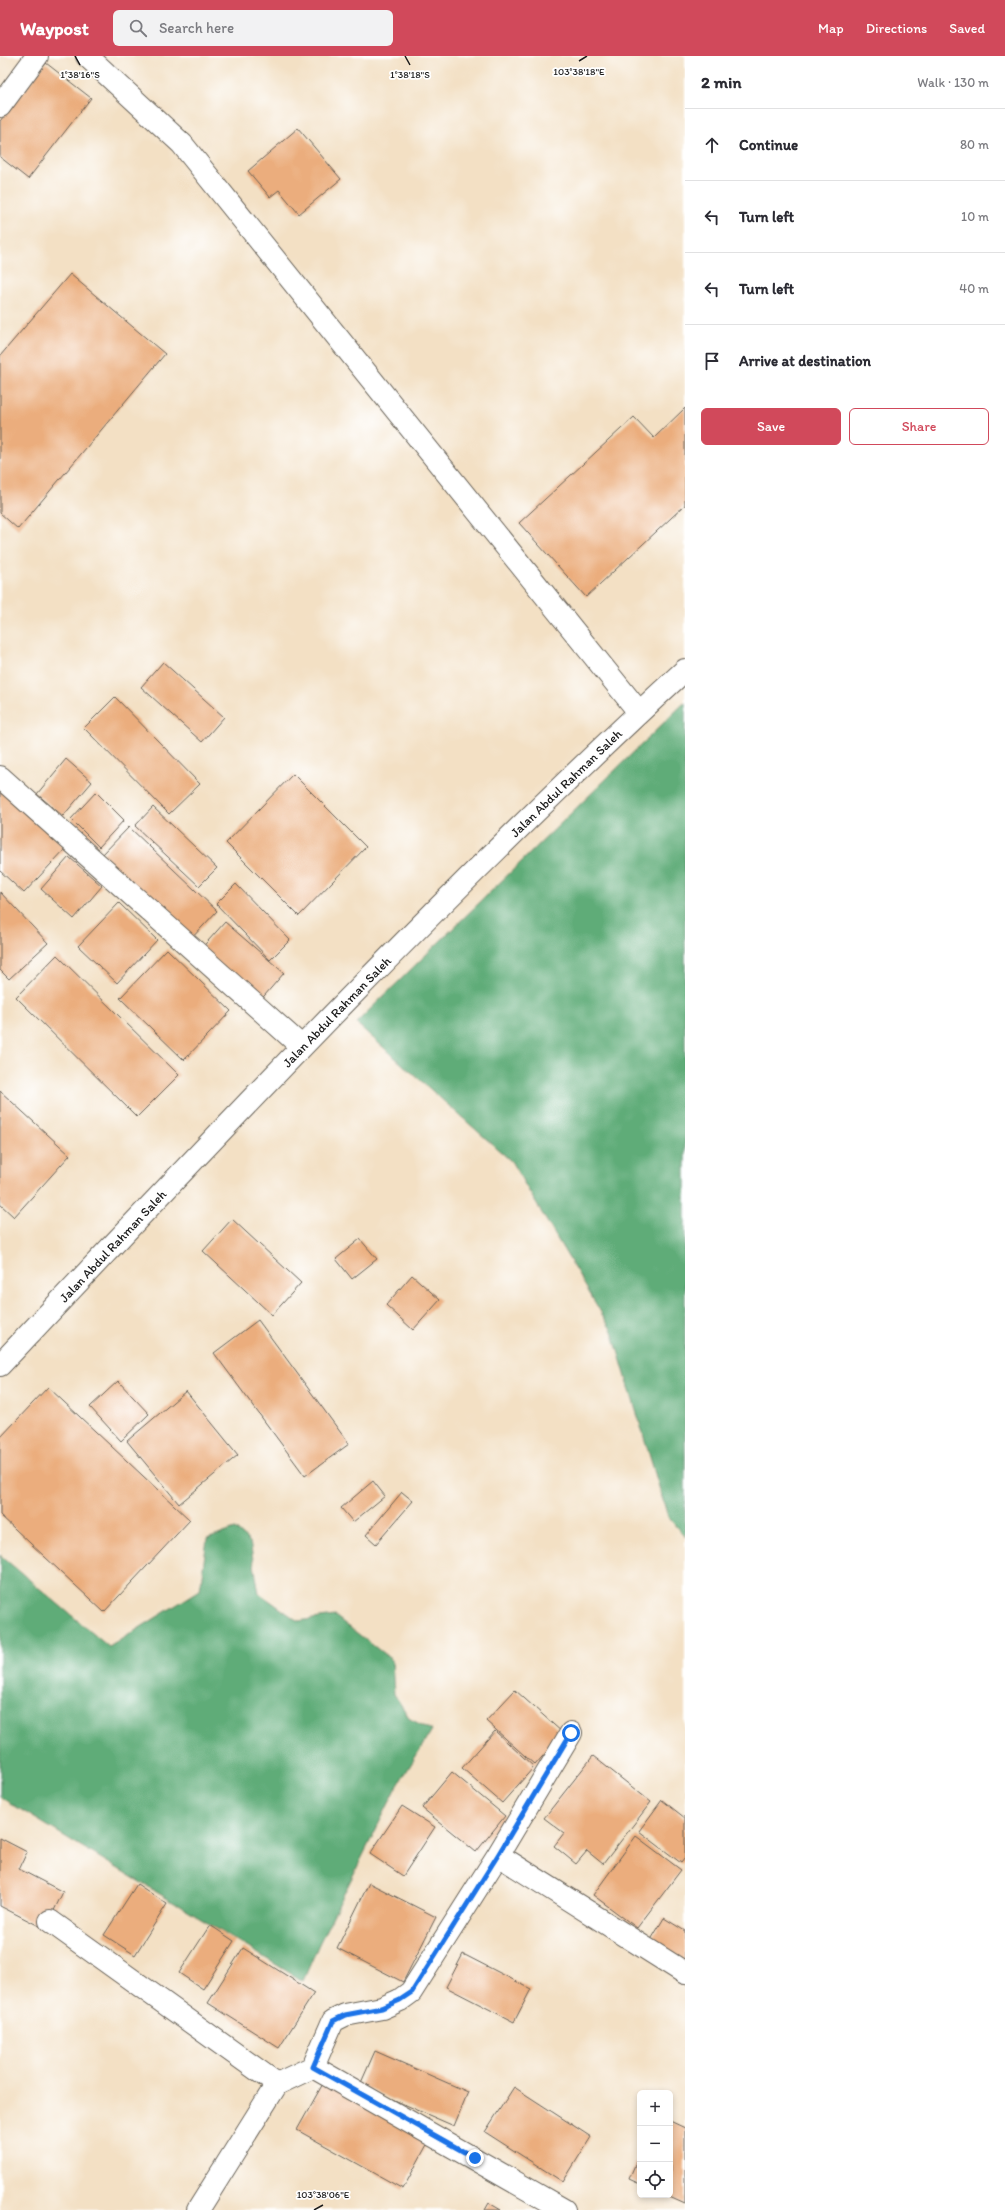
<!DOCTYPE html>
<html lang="en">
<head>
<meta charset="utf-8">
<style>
	body { margin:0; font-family:Itim,sans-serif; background:#f2f2f3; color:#2b2b33 }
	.controls { position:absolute; right:12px; bottom:12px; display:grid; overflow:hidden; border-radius:6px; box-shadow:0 2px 6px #0003 }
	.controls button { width:36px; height:36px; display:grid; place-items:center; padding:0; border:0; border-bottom:1px solid #e1e1e2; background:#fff; color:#2b2b33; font:20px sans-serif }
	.stop { position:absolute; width:12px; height:12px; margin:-9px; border:3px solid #1a73e8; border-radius:50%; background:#fff }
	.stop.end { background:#1a73e8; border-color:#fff; box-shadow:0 1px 4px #0008 }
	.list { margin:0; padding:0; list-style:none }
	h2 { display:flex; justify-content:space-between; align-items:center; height:52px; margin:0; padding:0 16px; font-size:17px }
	h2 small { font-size:13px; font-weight:400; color:#7c7c81 }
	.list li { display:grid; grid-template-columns:26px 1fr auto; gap:12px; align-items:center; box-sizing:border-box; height:72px; padding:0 16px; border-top:1px solid #e1e1e2 }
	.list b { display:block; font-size:15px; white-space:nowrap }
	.list em { font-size:13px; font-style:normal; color:#7c7c81 }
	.actions { display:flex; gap:8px; padding:12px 16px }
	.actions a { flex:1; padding:9px 0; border:1px solid #d1495b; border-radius:6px; text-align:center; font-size:14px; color:#d1495b }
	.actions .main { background:#d1495b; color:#fff }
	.icon { flex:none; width:22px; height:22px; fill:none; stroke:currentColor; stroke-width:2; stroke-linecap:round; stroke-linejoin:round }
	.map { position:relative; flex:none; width:685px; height:2154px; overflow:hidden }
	header { display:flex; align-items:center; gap:24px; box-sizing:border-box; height:56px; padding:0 20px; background:#d1495b; color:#fff }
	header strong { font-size:19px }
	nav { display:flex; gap:22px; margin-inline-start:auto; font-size:14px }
	.search { width:280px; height:36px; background:#f2f2f3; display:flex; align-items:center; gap:10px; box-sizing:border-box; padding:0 14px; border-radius:6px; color:#7c7c81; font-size:15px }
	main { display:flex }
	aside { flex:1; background:#fff }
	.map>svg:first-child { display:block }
	.forest { fill:#5eac78; stroke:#3d644a }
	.building { fill:#ebad7d }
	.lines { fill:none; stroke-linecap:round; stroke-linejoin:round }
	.minor-casing { stroke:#676157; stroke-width:24 }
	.major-casing { stroke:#676157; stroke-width:24 }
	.minor { stroke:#fff; stroke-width:22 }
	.major { stroke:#fff; stroke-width:22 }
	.route { stroke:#1a73e8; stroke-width:5 }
	.ticks { fill:none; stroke:#1c1c1c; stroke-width:1.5 }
	.labels { text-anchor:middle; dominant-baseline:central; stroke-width:3.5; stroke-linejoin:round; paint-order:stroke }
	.street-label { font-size:13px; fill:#1c1c1c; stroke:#fff }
	.ticks-label { font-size:10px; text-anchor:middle; fill:#1c1c1c; stroke:#fff; stroke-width:3.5; stroke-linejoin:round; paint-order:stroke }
</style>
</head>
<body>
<header>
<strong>Waypost</strong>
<div class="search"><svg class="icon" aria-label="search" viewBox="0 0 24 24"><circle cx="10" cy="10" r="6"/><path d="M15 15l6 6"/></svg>Search here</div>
<nav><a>Map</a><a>Directions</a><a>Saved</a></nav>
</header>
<main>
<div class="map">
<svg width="685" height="2154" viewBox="0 0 685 2154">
	<rect width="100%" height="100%" fill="#fff"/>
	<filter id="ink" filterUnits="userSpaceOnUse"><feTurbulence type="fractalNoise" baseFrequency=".025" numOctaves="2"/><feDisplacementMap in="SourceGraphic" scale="8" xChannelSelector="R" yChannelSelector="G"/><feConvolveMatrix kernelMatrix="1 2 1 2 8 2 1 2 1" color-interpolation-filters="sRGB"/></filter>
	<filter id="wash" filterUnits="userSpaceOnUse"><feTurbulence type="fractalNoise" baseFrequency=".012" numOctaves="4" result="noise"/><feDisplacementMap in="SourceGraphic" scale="16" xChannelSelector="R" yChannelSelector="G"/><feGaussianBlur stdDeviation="0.9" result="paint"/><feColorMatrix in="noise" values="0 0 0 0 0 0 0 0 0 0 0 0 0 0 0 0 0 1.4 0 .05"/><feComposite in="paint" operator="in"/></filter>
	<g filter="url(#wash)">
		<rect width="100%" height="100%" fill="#f3e0c4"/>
		<path class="forest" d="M 685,646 L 685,1481 L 668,1461 L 612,1275 L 511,1105 L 356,967 Z
			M 235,1473 L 250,1486 L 259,1537 L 298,1565 L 335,1560 L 392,1604 L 394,1638 L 410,1663 L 432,1674 L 397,1731 L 319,1888 L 303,1925 L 0,1741 L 0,1499 L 109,1591 L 200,1534 L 207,1483 Z"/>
		<g id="blocks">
			<path class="building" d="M 46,7 L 91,42 L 28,123 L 0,101 L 0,65 Z
				M 298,72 L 341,123 L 299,158 L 279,134 L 270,141 L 248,115 Z
				M 70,218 L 165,298 L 18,473 L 0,457 L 0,300 Z
				M 685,352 L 685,449 L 586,541 L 519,467 L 634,361 L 654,382 Z
				M 163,606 L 224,661 L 202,686 L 141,631 Z
				M 115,641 L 200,728 L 169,758 L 84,672 Z
				M 66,703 L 92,726 L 63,760 L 37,738 Z
				M 293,718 L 366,791 L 299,860 L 226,787 Z
				M 0,731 L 66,792 L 24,837 L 0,815 Z
				M 96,736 L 124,764 L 99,791 L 71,763 Z
				M 153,751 L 217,812 L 199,830 L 135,770 Z
				M 129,771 L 217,855 L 189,885 L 101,800 Z
				M 69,801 L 102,830 L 74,863 L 41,833 Z
				M 236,828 L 290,884 L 270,904 L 216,848 Z
				M 0,836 L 48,887 L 9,923 L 0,914 Z
				M 119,847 L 157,884 L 117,927 L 78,890 Z
				M 225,866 L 284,917 L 258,947 L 199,895 Z
				M 167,893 L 231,955 L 184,1004 L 120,942 Z
				M 57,899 L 179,1019 L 137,1061 L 16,941 Z
				M 0,1035 L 70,1099 L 14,1161 L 0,1148 Z
				M 232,1163 L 301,1227 L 272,1259 L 203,1195 Z
				M 360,1183 L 377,1203 L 352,1223 L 336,1203 Z
				M 412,1219 L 440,1244 L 413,1274 L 386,1249 Z
				M 258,1264 L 349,1388 L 305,1420 L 214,1297 Z
				M 118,1325 L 149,1358 L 121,1385 L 90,1351 Z
				M 48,1331 L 190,1464 L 104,1556 L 0,1459 L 0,1382 Z
				M 186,1335 L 238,1399 L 179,1448 L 127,1385 Z
				M 373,1425 L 385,1440 L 353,1466 L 341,1452 Z
				M 402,1436 L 413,1445 L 376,1488 L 366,1479 Z
				M 515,1634 L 563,1677 L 535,1709 L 486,1665 Z
				M 495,1675 L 534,1711 L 502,1747 L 462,1712 Z
				M 593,1700 L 651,1746 L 603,1808 L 587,1795 L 576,1808 L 554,1790 L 564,1777 L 544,1762 Z
				M 452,1716 L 505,1760 L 476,1796 L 422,1752 Z
				M 662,1744 L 685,1762 L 685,1802 L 681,1807 L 639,1775 Z
				M 402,1750 L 435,1771 L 403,1820 L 370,1798 Z
				M 636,1780 L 681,1814 L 637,1872 L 593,1839 Z
				M 0,1782 L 27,1796 L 19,1813 L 63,1836 L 45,1873 L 0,1850 Z
				M 369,1827 L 436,1861 L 403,1926 L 337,1892 Z
				M 137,1828 L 167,1848 L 135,1899 L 104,1879 Z
				M 664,1862 L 685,1875 L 685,1910 L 649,1887 Z
				M 210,1869 L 234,1885 L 203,1933 L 179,1917 Z
				M 243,1892 L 314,1937 L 279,1992 L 208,1947 Z
				M 463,1898 L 531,1933 L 514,1966 L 446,1931 Z
				M 375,1995 L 468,2036 L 454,2070 L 360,2029 Z
				M 325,2024 L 430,2083 L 403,2133 L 297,2074 Z
				M 514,2031 L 591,2081 L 563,2126 L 485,2076 Z
				M 670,2065 L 685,2072 L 685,2148 L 665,2139 L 670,2139 Z
				M 640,2097 L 640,2128 L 629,2123 Z
				M 489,2147 L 501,2154 L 485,2154 Z"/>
		</g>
	</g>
	<g filter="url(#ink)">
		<use href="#blocks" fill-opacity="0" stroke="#676157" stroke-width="1"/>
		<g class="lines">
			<defs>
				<path id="minor" d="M 87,0 L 182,88 L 639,656
					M 0,50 L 37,0
					M 0,721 L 301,990
					M 498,1799 L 685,1917
					M 50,1865 L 277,2028
					M 313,2011 L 564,2154
					M 198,2154 L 277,2028 L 313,2011 L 333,1965 L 345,1959 L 382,1952 L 400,1944 L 411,1936 L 498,1799 L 571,1677"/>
				<g id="major">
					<path id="s1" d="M 0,1309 C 223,1072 446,834 685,614"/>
				</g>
			</defs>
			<use href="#minor" class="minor-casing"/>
			<use href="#major" class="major-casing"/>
			<use href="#minor" class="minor"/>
			<use href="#major" class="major"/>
		</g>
	</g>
	<g class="lines" filter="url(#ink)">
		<path class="route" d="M 475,2102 L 313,2011 L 333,1965 L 345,1959 L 382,1952 L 400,1944 L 412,1936 L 498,1799 L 571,1677"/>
	</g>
	<path class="ticks" d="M 75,0 L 80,9M 405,0 L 410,9M 579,5 L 587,0M 314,2154 L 323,2149"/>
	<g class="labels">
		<g class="street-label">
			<text stroke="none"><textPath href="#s1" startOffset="812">Jalan Abdul Rahman Saleh</textPath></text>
			<text stroke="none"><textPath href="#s1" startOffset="488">Jalan Abdul Rahman Saleh</textPath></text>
			<text stroke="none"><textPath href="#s1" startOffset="164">Jalan Abdul Rahman Saleh</textPath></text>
		</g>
	</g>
	<g class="ticks-label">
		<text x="579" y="19">103°38'18"E</text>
		<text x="80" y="22">1°38'16"S</text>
		<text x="410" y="22">1°38'18"S</text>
		<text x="323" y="2142">103°38'06"E</text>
	</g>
</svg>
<div class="controls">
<button>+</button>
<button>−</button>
<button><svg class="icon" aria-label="locate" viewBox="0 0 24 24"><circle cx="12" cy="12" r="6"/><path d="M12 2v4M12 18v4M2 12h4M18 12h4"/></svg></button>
</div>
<div class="stop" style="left:571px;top:1677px"></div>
<div class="stop end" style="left:475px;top:2102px"></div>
</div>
<aside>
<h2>2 min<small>Walk · 130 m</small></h2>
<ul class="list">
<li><svg class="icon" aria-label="ahead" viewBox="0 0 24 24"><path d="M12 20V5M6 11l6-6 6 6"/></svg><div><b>Continue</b></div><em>80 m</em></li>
<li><svg class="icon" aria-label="left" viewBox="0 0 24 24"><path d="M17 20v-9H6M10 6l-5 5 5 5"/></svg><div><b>Turn left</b></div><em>10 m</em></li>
<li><svg class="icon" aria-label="left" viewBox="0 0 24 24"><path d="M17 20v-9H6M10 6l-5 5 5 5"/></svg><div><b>Turn left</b></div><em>40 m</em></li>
<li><svg class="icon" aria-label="arrive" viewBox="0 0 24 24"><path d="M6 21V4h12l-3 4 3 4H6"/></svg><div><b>Arrive at destination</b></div></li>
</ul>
<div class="actions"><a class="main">Save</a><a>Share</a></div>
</aside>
</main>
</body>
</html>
